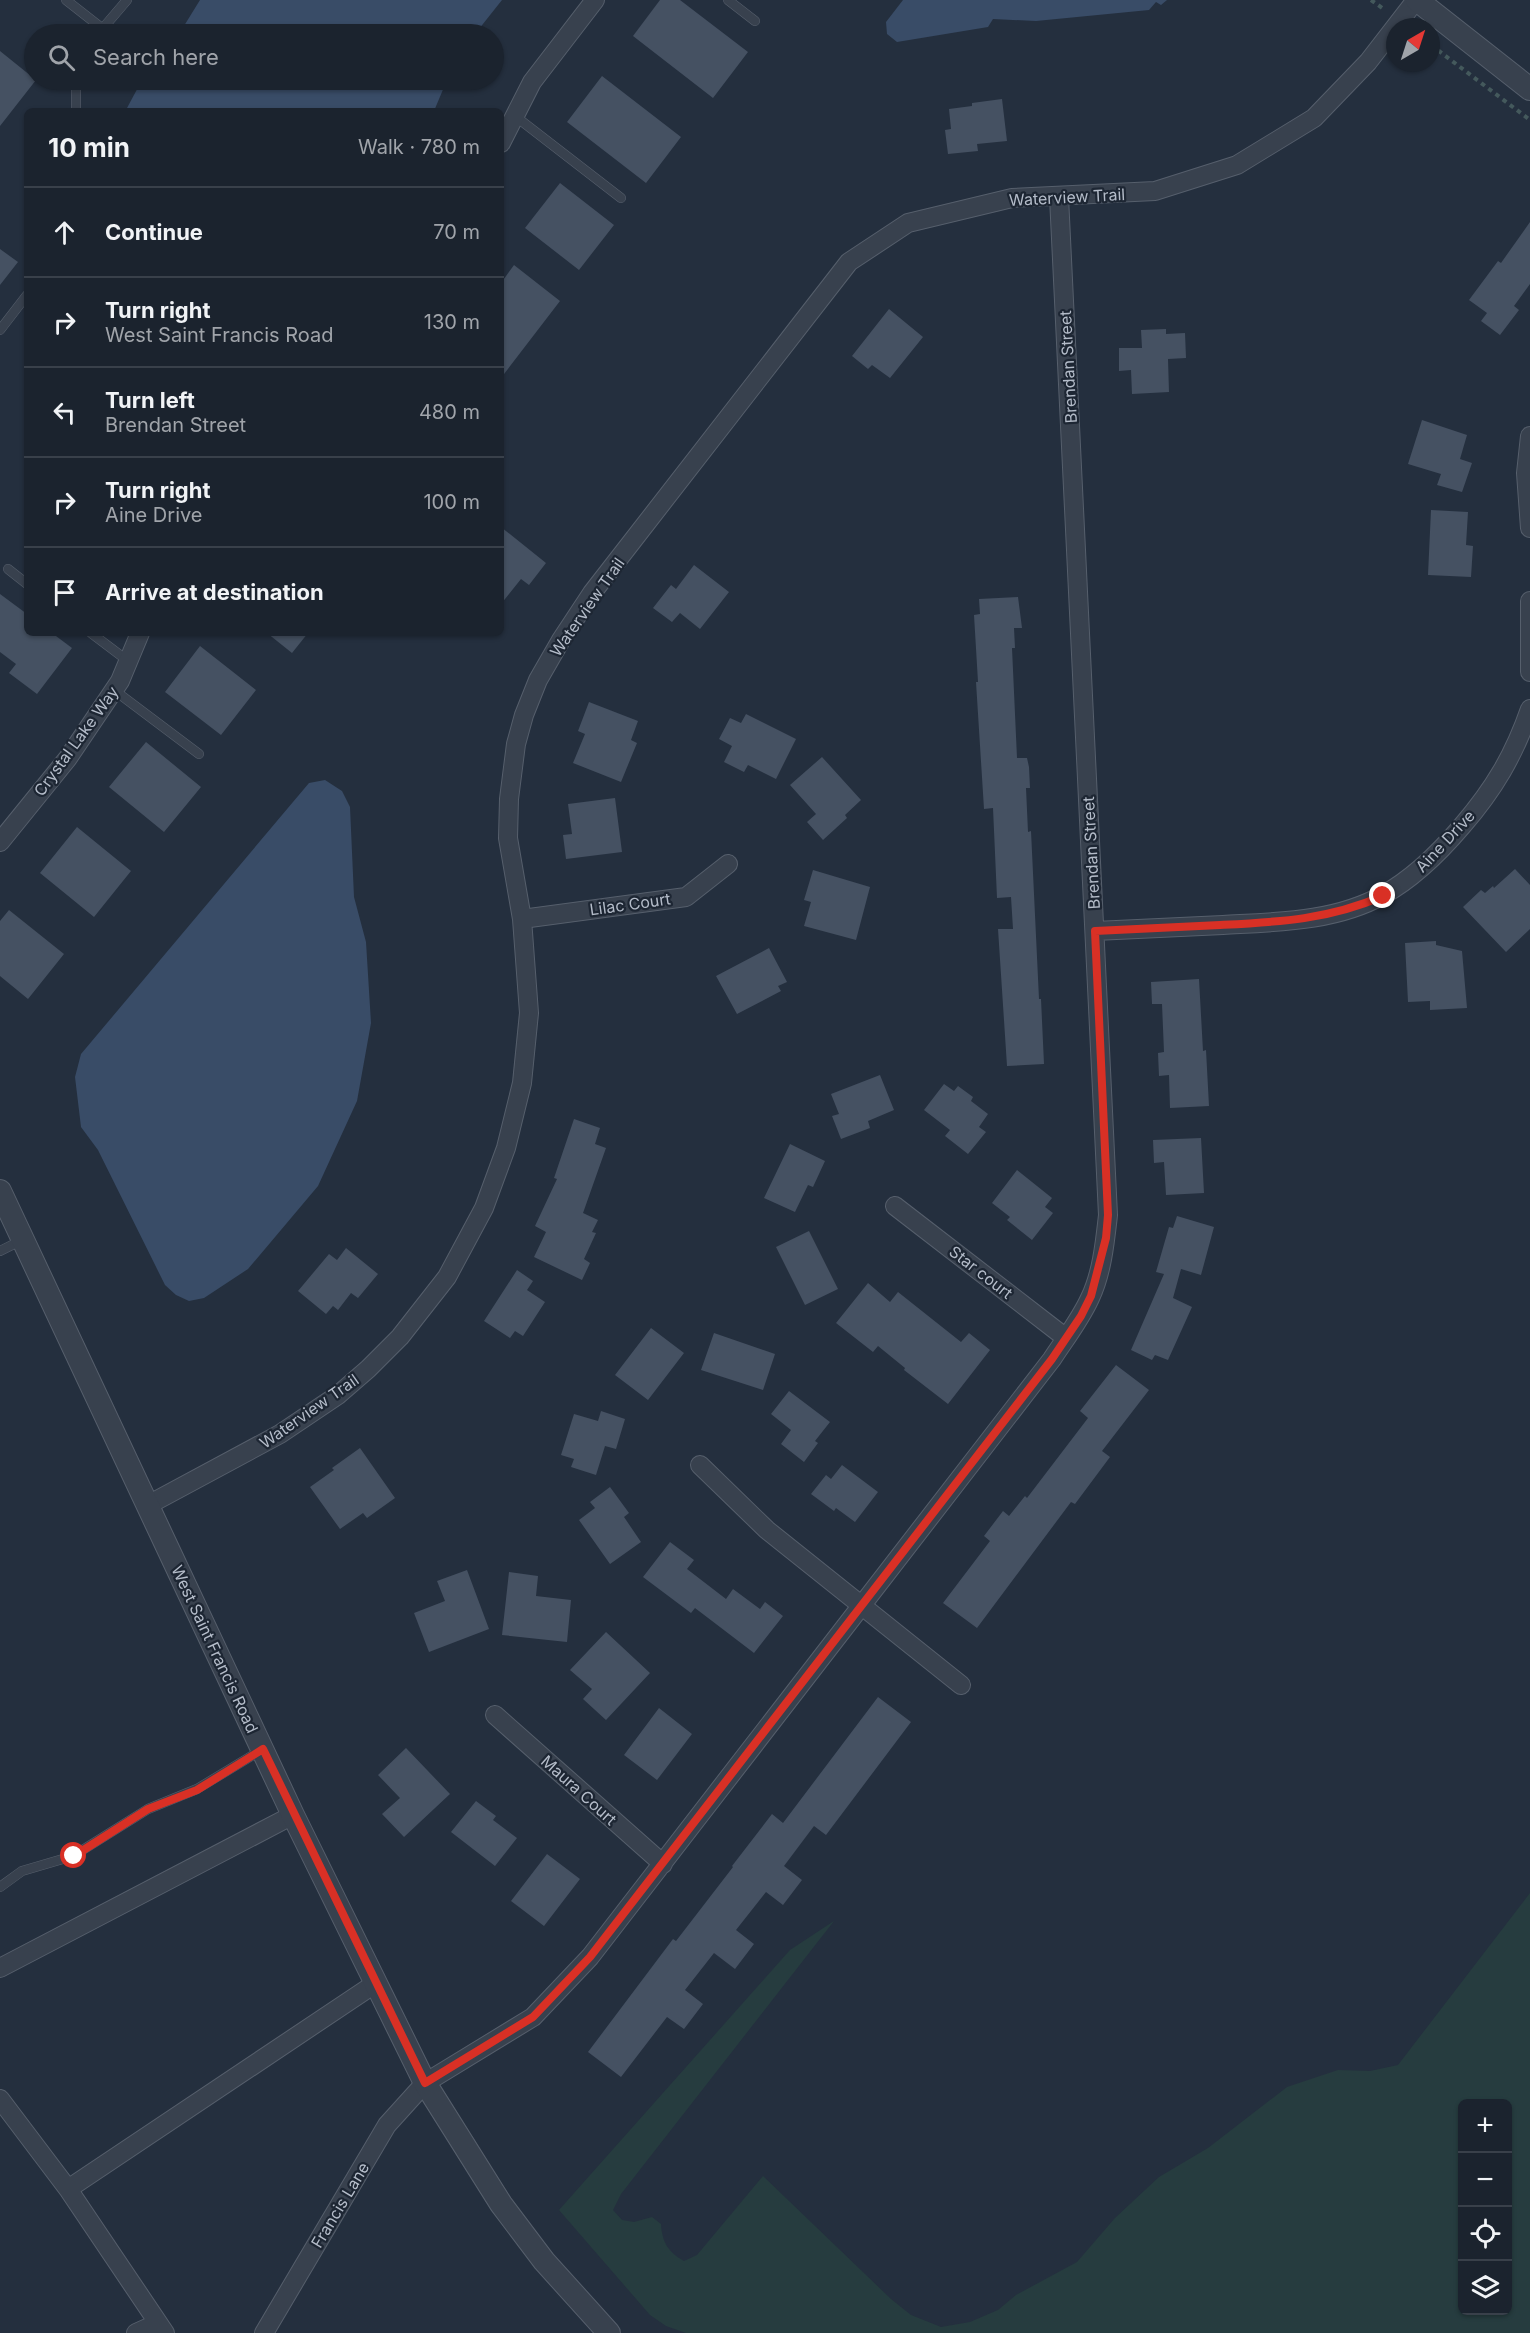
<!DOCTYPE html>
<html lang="en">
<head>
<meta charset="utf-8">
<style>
	body { margin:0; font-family:Inter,sans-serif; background:#242b36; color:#f1f3f6 }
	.controls { position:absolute; right:18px; bottom:18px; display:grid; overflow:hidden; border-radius:9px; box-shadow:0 2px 4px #0004 }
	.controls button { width:54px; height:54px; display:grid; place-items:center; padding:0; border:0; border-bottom:2px solid #39404a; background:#1b232e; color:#f1f3f6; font:30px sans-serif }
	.compass { position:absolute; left:1386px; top:18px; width:54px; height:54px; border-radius:50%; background:#1b232e; box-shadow:0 2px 4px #0004; rotate:39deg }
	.stop { position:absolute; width:18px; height:18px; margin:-14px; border:4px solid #d93025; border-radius:50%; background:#fff }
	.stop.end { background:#d93025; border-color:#fff; box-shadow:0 2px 6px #0008 }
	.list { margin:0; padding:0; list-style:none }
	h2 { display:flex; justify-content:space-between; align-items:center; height:78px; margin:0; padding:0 24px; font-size:26px }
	h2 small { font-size:20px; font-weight:400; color:#a0a4aa }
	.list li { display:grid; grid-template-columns:39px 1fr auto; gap:18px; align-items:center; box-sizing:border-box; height:90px; padding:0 24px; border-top:2px solid #39404a }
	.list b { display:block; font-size:22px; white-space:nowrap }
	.list p { margin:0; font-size:20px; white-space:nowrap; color:#a0a4aa }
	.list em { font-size:20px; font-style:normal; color:#a0a4aa }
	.icon { flex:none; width:33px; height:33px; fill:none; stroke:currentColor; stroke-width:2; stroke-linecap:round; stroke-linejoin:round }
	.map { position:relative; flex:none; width:1530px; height:2333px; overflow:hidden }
	.search { position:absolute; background:#1b232e; box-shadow:0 2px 4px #0004; left:24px; top:24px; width:480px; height:66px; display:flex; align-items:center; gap:15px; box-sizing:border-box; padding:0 21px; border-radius:33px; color:#a0a4aa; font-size:22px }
	.panel { position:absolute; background:#1b232e; box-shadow:0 2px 4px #0004; left:24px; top:108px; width:480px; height:528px; border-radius:9px }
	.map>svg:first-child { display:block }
	.grass { fill:#263c3f; fill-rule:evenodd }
	.water { fill:#394c67 }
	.building { fill:#455162 }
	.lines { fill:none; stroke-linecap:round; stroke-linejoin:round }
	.service-casing { stroke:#565f6c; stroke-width:10 }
	.minor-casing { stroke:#565f6c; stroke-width:20 }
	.tertiary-casing { stroke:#565f6c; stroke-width:24 }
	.path { stroke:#44595c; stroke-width:4; stroke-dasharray:4.5 4.5; stroke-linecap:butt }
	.service { stroke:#38414e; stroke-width:9 }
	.minor { stroke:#38414e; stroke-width:18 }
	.tertiary { stroke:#38414e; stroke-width:22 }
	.route { stroke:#d93025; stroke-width:8 }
	.labels { text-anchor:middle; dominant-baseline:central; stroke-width:4.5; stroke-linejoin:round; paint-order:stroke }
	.street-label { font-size:16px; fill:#b4bcc9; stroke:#1d2633 }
</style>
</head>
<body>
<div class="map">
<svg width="1530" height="2333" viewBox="0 0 1530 2333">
	<rect width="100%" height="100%" fill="#242f3e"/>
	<path class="grass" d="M 1530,1893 L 1530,2333 L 686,2333 L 666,2326 L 650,2315 L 559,2210 L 790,1950 L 834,1921 L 621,2194 L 613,2210 L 622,2220 L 634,2222 L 652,2217 L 661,2224 C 662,2242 668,2252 684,2261 L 697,2255 L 763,2176 L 891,2299 L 911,2315 L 941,2327 L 970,2322 L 998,2310 L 1016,2295 L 1077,2262 L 1115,2218 L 1159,2177 L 1208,2148 L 1287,2087 L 1338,2070 L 1370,2071 L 1398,2065 ZM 1462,2104 L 1508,2104 L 1508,2310 L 1462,2310 Z"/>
	<path class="water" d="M 200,0 L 502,0 L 475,34 L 179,34 Z
		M 903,0 L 1167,0 L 1161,5 L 1156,2 L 1149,10 L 1036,21 L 993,19 L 988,27 L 897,42 L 887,34 L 886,22 Z
		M 142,80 L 447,80 L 434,111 L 129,111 L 127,108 Z
		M 325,780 L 342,791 L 350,807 L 354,897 L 366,942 L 371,1023 L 357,1101 L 318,1186 L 248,1269 L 204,1298 L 189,1301 L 176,1295 L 165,1285 L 98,1150 L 81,1127 L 75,1077 L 81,1054 L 309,783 Z"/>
	<path class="building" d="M 660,0 L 680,0 L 748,52 L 713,98 L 633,36 Z
		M 0,51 L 36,80 L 0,126 Z
		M 602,76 L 681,137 L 646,183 L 567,122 Z
		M 1002,99 L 1007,141 L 977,144 L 978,151 L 948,154 L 945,130 L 951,129 L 949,109 L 972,106 L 972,103 Z
		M 560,183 L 614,225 L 579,270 L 525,228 Z
		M 1530,222 L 1530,284 L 1514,306 L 1519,310 L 1500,335 L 1481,321 L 1487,313 L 1469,300 L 1498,261 L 1501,263 Z
		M 0,249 L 18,262 L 0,285 Z
		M 514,265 L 560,301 L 501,378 L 501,283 Z
		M 889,309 L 923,337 L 890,378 L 872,365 L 868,369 L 852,356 Z
		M 1166,329 L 1166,334 L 1185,333 L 1186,358 L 1168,359 L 1169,392 L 1132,394 L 1131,370 L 1119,371 L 1119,348 L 1142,348 L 1141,330 Z
		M 1422,420 L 1467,435 L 1460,459 L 1472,463 L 1462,492 L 1437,485 L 1441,474 L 1408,464 Z
		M 1431,510 L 1468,512 L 1466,545 L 1473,546 L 1471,577 L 1428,575 Z
		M 501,527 L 546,563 L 529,585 L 521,579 L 501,604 Z
		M 694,565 L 729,592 L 700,629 L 680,613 L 672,622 L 653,608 L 671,585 L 676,589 Z
		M 0,594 L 27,614 L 27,633 L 52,633 L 72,648 L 37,694 L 9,673 L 16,664 L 0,652 Z
		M 1018,597 L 1022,628 L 1014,628 L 1015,648 L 1012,648 L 1017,758 L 1027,758 L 1029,767 L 1030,788 L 1026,788 L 1028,832 L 1031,831 L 1039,999 L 1041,999 L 1044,1064 L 1007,1066 L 998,929 L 1013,929 L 1011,897 L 997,898 L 993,808 L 984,809 L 976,682 L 978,682 L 974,615 L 980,614 L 979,599 Z
		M 267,633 L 308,633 L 292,653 Z
		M 200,646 L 256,690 L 221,735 L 165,692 Z
		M 589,702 L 638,721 L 631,740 L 637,743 L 621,782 L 573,763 L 585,734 L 578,731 Z
		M 746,714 L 796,739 L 776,779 L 748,765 L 744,772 L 724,762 L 732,746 L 719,739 L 730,718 L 741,723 Z
		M 146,742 L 201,787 L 164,832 L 109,787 Z
		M 822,757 L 861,800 L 845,815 L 847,818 L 823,840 L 807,822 L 816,814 L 790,785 Z
		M 615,798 L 622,852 L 566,859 L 563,835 L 572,834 L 568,804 Z
		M 77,827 L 131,871 L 94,917 L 40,873 Z
		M 1515,869 L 1530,885 L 1530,929 L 1506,952 L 1463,907 L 1481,890 L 1485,893 L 1493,886 L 1494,888 Z
		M 813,870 L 870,887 L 856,940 L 804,926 L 811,902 L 804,900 Z
		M 9,910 L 64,954 L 28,999 L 0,976 L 0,921 Z
		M 1436,941 L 1436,945 L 1462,951 L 1467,1008 L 1430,1010 L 1430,1001 L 1408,1002 L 1405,943 Z
		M 769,948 L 787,982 L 778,986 L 781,991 L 737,1014 L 716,976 Z
		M 1199,979 L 1203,1051 L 1206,1050 L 1209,1106 L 1170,1108 L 1169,1075 L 1159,1076 L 1158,1053 L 1164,1052 L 1162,1004 L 1152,1004 L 1151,982 Z
		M 880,1075 L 894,1110 L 868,1121 L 870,1128 L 841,1139 L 832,1116 L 839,1114 L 831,1094 Z
		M 944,1084 L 954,1091 L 958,1086 L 973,1097 L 971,1101 L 988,1114 L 979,1127 L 986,1132 L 968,1154 L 945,1136 L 950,1130 L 924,1110 Z
		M 574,1119 L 600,1128 L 595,1144 L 606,1148 L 583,1213 L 598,1220 L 592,1232 L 596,1233 L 584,1259 L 590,1263 L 582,1280 L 534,1257 L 546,1232 L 535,1226 L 557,1179 L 554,1178 Z
		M 1201,1138 L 1204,1193 L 1166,1195 L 1164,1162 L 1154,1163 L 1153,1140 Z
		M 790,1144 L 825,1161 L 813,1187 L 808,1185 L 795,1212 L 764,1198 Z
		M 1017,1170 L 1052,1198 L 1045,1207 L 1053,1213 L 1032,1240 L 1007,1220 L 1010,1217 L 992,1203 Z
		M 1177,1216 L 1214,1227 L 1201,1275 L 1181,1269 L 1173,1298 L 1192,1307 L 1168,1360 L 1155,1355 L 1152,1360 L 1131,1350 L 1164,1274 L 1156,1272 L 1169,1227 L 1173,1228 Z
		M 809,1231 L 838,1289 L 805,1305 L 776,1247 Z
		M 346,1248 L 378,1274 L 358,1298 L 351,1293 L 338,1310 L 333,1306 L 326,1314 L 298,1291 L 329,1254 L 337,1260 Z
		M 517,1270 L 533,1281 L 527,1290 L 545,1302 L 523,1336 L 515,1331 L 510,1338 L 484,1321 Z
		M 868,1283 L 890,1302 L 898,1292 L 961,1342 L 969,1333 L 990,1350 L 948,1404 L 904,1370 L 905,1368 L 878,1346 L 873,1352 L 836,1323 Z
		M 651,1328 L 684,1353 L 648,1400 L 615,1375 Z
		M 714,1333 L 775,1354 L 763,1390 L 701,1370 Z
		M 1116,1365 L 1149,1390 L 1102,1451 L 1110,1457 L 1075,1504 L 1071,1502 L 977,1628 L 943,1603 L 990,1541 L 984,1536 L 1003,1511 L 1009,1516 L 1025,1496 L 1027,1498 L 1088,1418 L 1080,1411 Z
		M 789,1391 L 830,1422 L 815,1441 L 818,1443 L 804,1462 L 781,1444 L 791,1430 L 771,1414 Z
		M 601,1411 L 625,1419 L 616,1449 L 605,1446 L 596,1475 L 571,1467 L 574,1459 L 561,1455 L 574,1414 L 598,1421 Z
		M 360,1448 L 395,1498 L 367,1518 L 363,1513 L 340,1529 L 310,1487 L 334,1470 L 332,1468 Z
		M 842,1465 L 878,1492 L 855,1522 L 836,1508 L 834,1511 L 811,1494 L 826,1475 L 831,1479 Z
		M 610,1487 L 629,1513 L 624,1517 L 641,1542 L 610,1564 L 579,1520 L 595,1508 L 590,1502 Z
		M 670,1542 L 694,1560 L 687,1569 L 726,1599 L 733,1589 L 760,1609 L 765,1602 L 783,1616 L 754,1653 L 695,1608 L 691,1613 L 643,1577 Z
		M 467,1570 L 489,1629 L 429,1652 L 414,1613 L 445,1601 L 437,1581 Z
		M 509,1572 L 538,1576 L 536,1596 L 571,1600 L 567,1642 L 502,1635 Z
		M 606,1632 L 650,1673 L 606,1720 L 583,1699 L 592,1689 L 570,1670 Z
		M 878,1697 L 911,1722 L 826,1835 L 814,1826 L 784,1866 L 802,1880 L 783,1905 L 766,1892 L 736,1930 L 754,1944 L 735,1969 L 714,1953 L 685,1990 L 703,2004 L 684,2029 L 667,2017 L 621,2077 L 588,2052 L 673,1939 L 676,1941 L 733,1867 L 732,1866 L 772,1814 L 783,1823 Z
		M 659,1708 L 692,1734 L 657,1780 L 624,1755 Z
		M 406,1748 L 450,1794 L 404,1837 L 382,1814 L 400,1798 L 378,1775 Z
		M 476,1801 L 496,1816 L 493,1820 L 517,1838 L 495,1866 L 451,1832 Z
		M 547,1854 L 580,1879 L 544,1926 L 511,1901 Z"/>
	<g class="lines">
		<defs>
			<path id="service" d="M 66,0 L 103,29
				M 728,0 L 755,21
				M 98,34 L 127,0
				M 76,111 L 76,80
				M 515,116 L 621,198
				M 0,330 L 27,295
				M 8,569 L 27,584
				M 91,633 L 128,661
				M 114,690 L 199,754
				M 0,1251 L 22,1240
				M 0,1887 L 22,1871 L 73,1856 L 148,1809 L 197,1789 L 263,1749"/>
			<path id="minor" d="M 501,143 L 532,82 L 595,0
				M 1530,436 L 1526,473 L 1530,528
				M 1530,601 L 1530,672
				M 0,842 L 68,758 L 120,681 L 140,633
				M 522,919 L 686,897 L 728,864
				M 1095,931 C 1137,929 1180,927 1223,925 C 1276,922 1335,922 1383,895 C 1414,878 1439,853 1462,826 C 1494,789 1514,755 1530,709
				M 895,1206 L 1066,1338
				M 700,1465 L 767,1530 L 961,1685
				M 148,1505 L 280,1434 L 338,1395 L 368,1369 L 400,1337 L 447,1277 L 484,1208 L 506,1148 L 522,1083 L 529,1013 L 522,919 L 508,838 L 509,799 L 516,744 L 524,715 L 538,680 L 561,640 L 592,593 L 849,262 L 908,223 L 1012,198 L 1155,191 L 1237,165 L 1314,118 L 1368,62 L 1416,0
				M 495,1715 L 663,1864
				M 0,1968 L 293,1815
				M 0,2099 L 68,2189 L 165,2333
				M 68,2189 L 376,1983
				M 136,2333 L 158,2323
				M 264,2333 L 387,2125 L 425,2083 L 533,2017 L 590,1957 L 1052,1359 C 1065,1339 1080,1320 1090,1298 C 1102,1273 1105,1242 1108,1215 L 1059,197"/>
			<path id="tertiary" d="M 1417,0 L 1530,89
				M 0,1191 L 293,1815 L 425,2083 L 501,2204 L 544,2261 L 609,2333"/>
		</defs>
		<use href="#service" class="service-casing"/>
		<use href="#minor" class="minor-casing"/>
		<use href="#tertiary" class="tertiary-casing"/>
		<path class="path" d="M 1371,0 L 1385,10
			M 1431,45 L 1530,120"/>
		<use href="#service" class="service"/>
		<use href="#minor" class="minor"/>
		<use href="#tertiary" class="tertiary"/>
	</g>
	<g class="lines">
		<path class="route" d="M 74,1856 L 148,1809 L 197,1790 L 263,1749 L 425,2083 L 533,2017 L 590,1957 L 1052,1359 L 1081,1316 L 1091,1296 L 1106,1238 L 1108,1215 L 1095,931 C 1136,929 1178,927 1220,925 C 1279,922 1327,920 1383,896"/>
	</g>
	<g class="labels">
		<g class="street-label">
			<text transform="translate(1067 197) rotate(-3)">Waterview Trail</text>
			<text transform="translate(1068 367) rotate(-93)">Brendan Street</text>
			<text transform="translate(587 607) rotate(-55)">Waterview Trail</text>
			<text transform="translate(76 741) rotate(-54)">Crystal Lake Way</text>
			<text transform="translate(1445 841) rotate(-47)">Aine Drive</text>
			<text transform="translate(1091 853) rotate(-93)">Brendan Street</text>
			<text transform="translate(630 904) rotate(-8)">Lilac Court</text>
			<text transform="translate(981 1272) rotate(38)">Star court</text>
			<text transform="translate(309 1411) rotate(-35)">Waterview Trail</text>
			<text transform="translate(215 1649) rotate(65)">West Saint Francis Road</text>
			<text transform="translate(579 1790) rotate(42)">Maura Court</text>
			<text transform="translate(340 2205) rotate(-59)">Francis Lane</text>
		</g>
	</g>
</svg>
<div class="controls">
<button>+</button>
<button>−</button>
<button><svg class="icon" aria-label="locate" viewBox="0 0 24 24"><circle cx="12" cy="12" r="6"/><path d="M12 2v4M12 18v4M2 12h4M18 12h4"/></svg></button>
<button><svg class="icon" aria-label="layers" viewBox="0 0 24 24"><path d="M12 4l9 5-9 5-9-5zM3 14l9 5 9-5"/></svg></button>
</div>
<svg class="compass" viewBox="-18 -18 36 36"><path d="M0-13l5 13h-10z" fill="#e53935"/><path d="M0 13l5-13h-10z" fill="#a0a4aa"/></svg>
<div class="stop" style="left:74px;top:1856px"></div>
<div class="stop end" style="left:1383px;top:896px"></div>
<div class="search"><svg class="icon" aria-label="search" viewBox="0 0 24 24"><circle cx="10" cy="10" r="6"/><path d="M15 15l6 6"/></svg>Search here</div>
<section class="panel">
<h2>10 min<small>Walk · 780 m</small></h2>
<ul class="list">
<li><svg class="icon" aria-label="ahead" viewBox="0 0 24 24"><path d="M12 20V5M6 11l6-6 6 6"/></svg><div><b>Continue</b></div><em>70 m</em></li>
<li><svg class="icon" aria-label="right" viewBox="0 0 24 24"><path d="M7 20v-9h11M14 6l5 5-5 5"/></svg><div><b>Turn right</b><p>West Saint Francis Road</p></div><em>130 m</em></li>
<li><svg class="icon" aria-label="left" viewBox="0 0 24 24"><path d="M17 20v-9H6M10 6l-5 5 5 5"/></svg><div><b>Turn left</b><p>Brendan Street</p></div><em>480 m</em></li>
<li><svg class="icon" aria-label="right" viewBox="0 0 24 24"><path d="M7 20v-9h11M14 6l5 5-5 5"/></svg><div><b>Turn right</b><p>Aine Drive</p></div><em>100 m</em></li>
<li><svg class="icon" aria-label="arrive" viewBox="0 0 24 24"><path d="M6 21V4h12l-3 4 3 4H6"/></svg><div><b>Arrive at destination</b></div></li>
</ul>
</section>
</div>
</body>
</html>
